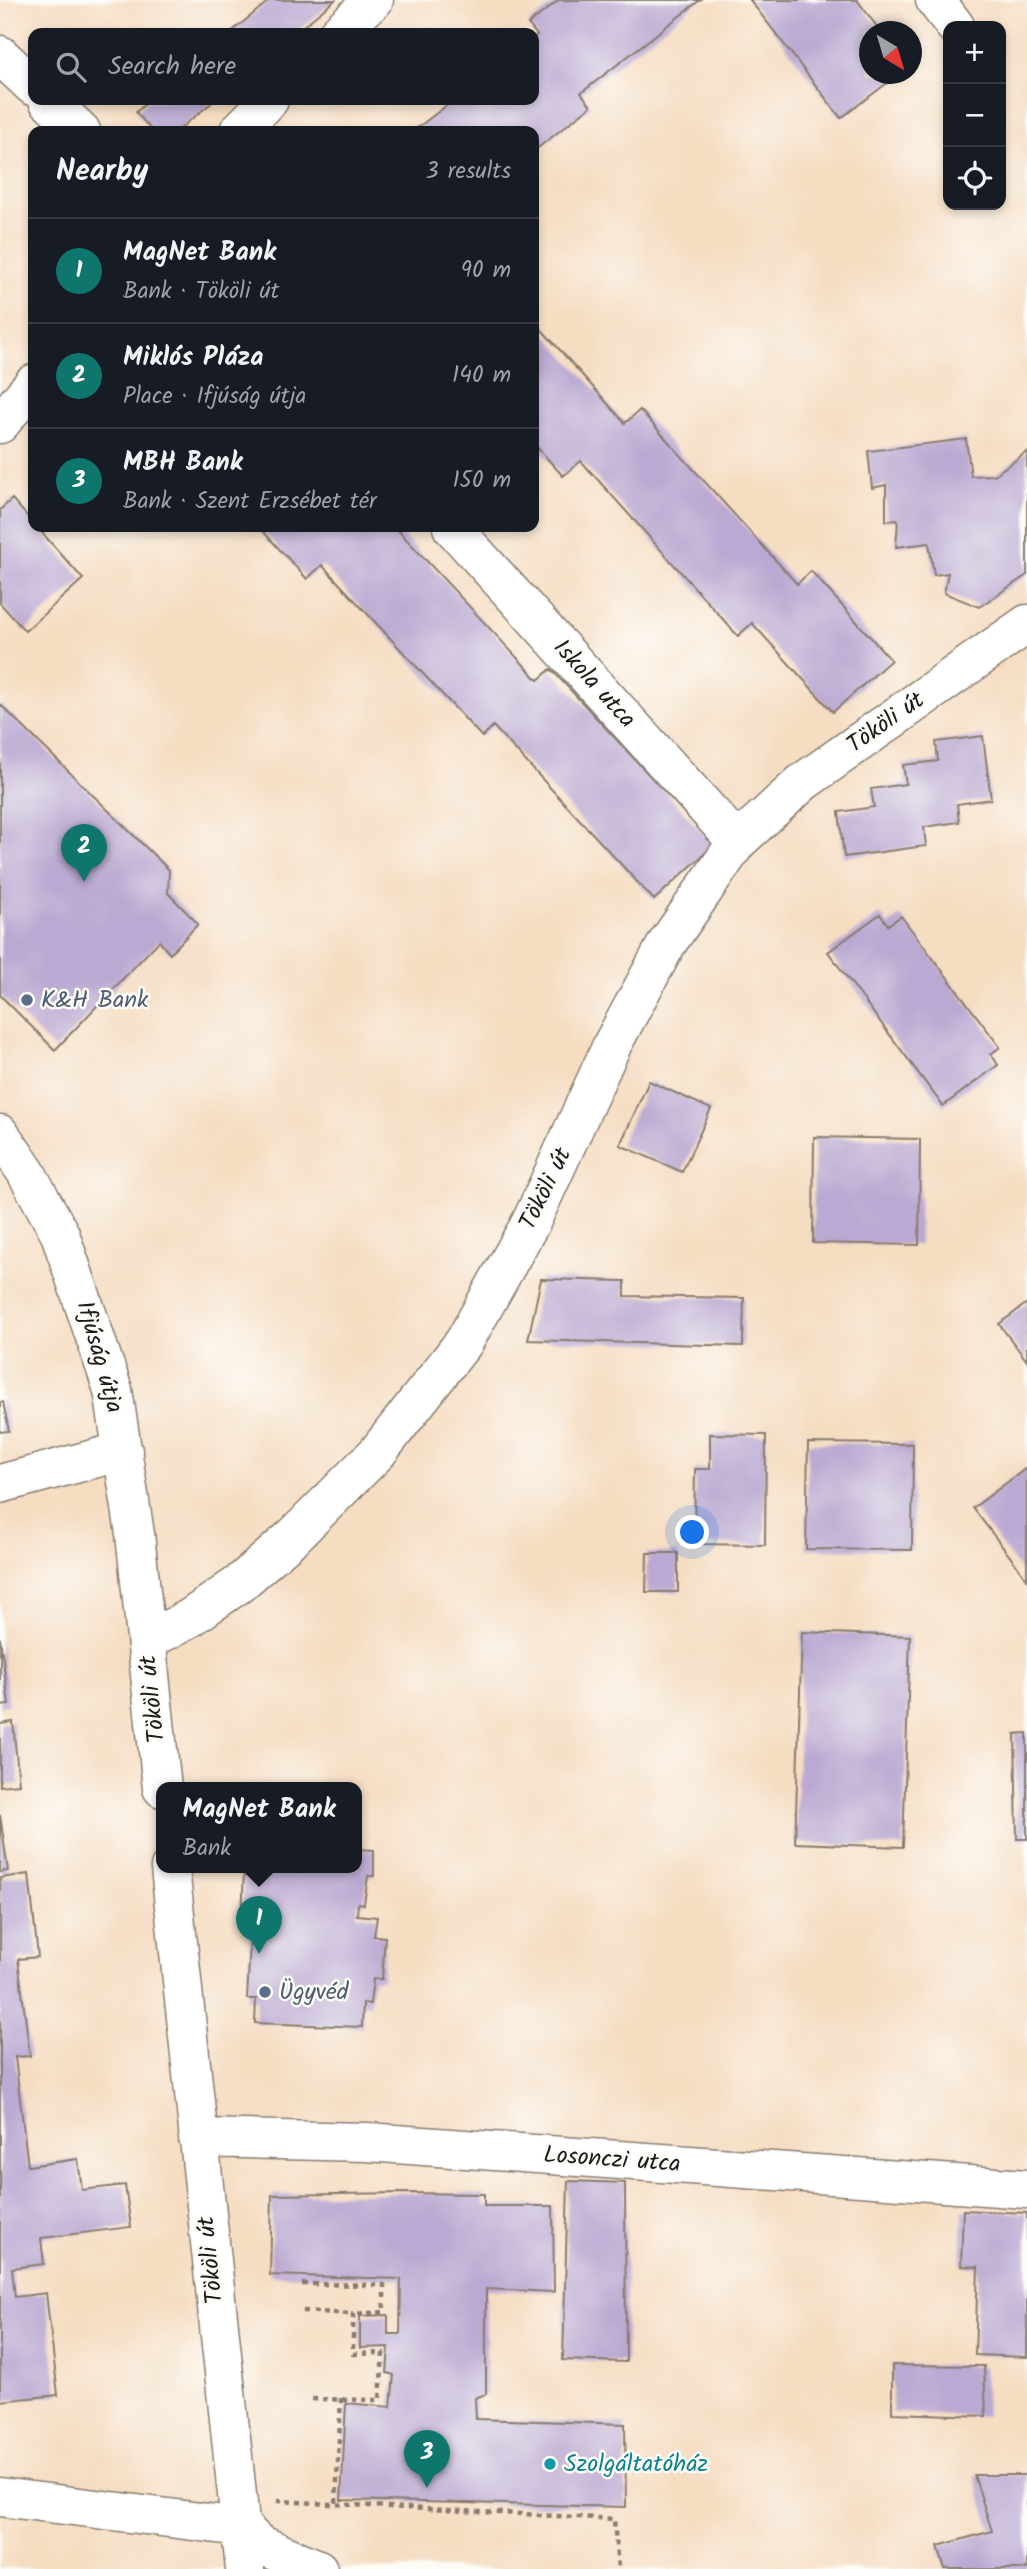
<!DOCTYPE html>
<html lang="en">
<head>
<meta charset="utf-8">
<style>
	body { margin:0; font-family:Kalam,sans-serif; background:#242831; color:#f1f3f6 }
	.controls { position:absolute; right:21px; top:21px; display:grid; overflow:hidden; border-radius:14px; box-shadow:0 4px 10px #0003 }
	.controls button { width:63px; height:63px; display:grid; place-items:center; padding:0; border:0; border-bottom:2px solid #363941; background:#171b24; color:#f1f3f6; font:35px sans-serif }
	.compass { position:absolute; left:859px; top:21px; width:63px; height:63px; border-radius:50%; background:#171b24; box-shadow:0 4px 10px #0003; rotate:142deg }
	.you { position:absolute; left:693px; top:1533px; width:24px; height:24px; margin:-18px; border:5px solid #fff; border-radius:50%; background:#1a73e8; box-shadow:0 0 0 10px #1a73e833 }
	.badge { display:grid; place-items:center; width:46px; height:46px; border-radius:50%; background:#0f766e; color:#fff; font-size:23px; font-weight:700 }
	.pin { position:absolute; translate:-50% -58px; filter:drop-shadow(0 2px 4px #0008) }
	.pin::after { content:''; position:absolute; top:37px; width:24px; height:21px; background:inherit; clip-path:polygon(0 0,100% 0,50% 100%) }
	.popup { position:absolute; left:156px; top:1782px; width:206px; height:91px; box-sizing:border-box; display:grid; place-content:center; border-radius:14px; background:#171b24; filter:drop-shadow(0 2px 5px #0005); font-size:23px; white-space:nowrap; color:#9ea1a6 }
	.popup b { font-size:26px; color:#f1f3f6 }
	.popup::after { content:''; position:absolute; left:50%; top:100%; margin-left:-14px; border:14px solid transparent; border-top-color:#171b24 }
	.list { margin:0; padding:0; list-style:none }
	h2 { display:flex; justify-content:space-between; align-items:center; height:91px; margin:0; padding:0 28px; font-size:30px }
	h2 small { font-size:23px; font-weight:400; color:#9ea1a6 }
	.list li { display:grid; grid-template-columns:46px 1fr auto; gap:21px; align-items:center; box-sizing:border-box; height:105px; padding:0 28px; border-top:2px solid #363941 }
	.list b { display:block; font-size:26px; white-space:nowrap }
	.list p { margin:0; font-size:23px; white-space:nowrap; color:#9ea1a6 }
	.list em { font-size:23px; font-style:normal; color:#9ea1a6 }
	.icon { flex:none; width:38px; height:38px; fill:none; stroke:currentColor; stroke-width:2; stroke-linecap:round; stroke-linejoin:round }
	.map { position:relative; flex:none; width:1027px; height:2569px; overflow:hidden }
	.search { position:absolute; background:#171b24; box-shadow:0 4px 10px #0003; left:28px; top:28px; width:511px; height:77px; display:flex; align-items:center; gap:18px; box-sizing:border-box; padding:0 24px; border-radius:14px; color:#9ea1a6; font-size:26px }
	.panel { position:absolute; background:#171b24; box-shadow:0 4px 10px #0003; left:28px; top:126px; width:511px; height:406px; border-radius:14px }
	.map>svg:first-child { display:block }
	.building { fill:#baa9d2 }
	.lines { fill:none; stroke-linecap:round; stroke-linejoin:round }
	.minor-casing { stroke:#887c6f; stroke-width:41 }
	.path { stroke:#887c6f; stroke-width:4.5; stroke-dasharray:5 5; stroke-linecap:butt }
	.minor { stroke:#fff; stroke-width:38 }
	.service-dot { fill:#5c6f8a; stroke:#fdfcf7; stroke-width:2.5 }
	.culture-dot { fill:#0f9aa8; stroke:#fdfcf7; stroke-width:2.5 }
	.labels { text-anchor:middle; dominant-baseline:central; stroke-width:5; stroke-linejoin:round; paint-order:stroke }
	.street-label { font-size:24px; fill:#1c1c1c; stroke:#fdfcf7 }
	.service-label { font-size:24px; fill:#4e5e75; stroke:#fdfcf7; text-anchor:start }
	.culture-label { font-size:24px; fill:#0d838f; stroke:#fdfcf7; text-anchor:start }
</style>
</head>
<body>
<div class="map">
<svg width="1027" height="2569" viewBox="0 0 1027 2569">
	<rect width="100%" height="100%" fill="#fdfcf7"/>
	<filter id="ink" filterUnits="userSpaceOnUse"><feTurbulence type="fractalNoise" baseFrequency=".0143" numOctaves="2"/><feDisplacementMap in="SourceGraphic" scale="14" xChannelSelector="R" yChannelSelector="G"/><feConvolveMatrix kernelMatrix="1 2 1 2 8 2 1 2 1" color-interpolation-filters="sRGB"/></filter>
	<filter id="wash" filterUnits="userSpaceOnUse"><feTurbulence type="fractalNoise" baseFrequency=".00686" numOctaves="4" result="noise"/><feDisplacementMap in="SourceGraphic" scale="28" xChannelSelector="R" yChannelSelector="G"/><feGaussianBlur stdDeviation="1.57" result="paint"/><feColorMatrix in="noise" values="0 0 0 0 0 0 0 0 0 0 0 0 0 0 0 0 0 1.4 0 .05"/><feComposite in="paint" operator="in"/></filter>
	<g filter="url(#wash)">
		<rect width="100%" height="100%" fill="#f5ddc2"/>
		<g id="blocks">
			<path class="building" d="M 270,0 L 335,0 L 295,33 L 230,33 Z
				M 559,0 L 700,0 L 581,93 L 591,106 L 534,151 L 534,131 L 413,131 L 454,100 L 534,100 L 534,38 L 537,35 L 528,24 Z
				M 750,0 L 857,0 L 881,32 L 870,32 L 870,74 L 899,74 L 841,118 Z
				M 150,100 L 215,100 L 177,131 L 152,131 L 136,112 Z
				M 534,321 L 625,423 L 640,410 L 797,584 L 811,571 L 891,660 L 833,712 L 752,623 L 738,636 L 581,461 L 563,476 L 534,444 Z
				M 966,439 L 971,476 L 994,475 L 1027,452 L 1027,575 L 979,607 L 944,593 L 948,573 L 934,575 L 929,543 L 896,547 L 898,520 L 886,521 L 886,485 L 872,488 L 868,451 Z
				M 12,499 L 83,579 L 25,631 L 0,603 L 0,510 Z
				M 259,527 L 395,527 L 538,680 L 551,669 L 714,845 L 654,900 L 493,726 L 482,737 L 322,565 L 307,579 Z
				M 0,704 L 169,870 L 168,893 L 198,924 L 170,954 L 159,941 L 55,1050 L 0,995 Z
				M 983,736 L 991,799 L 957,804 L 959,822 L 924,827 L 926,846 L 844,857 L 839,812 L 874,807 L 871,789 L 906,784 L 903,765 L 938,761 L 936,742 Z
				M 880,914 L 888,925 L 901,916 L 1000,1047 L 991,1054 L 998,1065 L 943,1106 L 828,952 Z
				M 649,1081 L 711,1109 L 682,1172 L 620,1145 Z
				M 814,1137 L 920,1139 L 919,1245 L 813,1243 Z
				M 541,1279 L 625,1281 L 625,1296 L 744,1298 L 743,1346 L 528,1340 Z
				M 1027,1303 L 1027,1361 L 999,1324 Z
				M 0,1402 L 3,1402 L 9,1431 L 0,1432 Z
				M 710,1434 L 766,1435 L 765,1545 L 694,1544 L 695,1469 L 710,1469 Z
				M 808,1443 L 913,1444 L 912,1550 L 806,1549 Z
				M 1025,1469 L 1027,1472 L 1027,1579 L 973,1508 Z
				M 647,1553 L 678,1553 L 678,1592 L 646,1592 Z
				M 802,1632 L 910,1636 L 903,1847 L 795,1843 Z
				M 0,1638 L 9,1705 L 0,1706 Z
				M 13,1722 L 19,1784 L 0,1786 L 0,1724 Z
				M 1027,1733 L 1027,1839 L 1017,1839 L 1015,1734 Z
				M 0,1815 L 8,1871 L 0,1872 Z
				M 357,1849 L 374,1850 L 374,1876 L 368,1876 L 364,1904 L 358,1903 L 357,1915 L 377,1917 L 374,1936 L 385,1937 L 382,1979 L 373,1979 L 370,2004 L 363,2003 L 362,2027 L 255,2023 L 256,1999 L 247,1999 L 251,1922 L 242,1920 L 244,1868 L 357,1868 Z
				M 29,1874 L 38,1957 L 18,1959 L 30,2056 L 15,2057 L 28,2166 L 78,2159 L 82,2190 L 125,2185 L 131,2227 L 41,2238 L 44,2264 L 12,2268 L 15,2297 L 46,2293 L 58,2395 L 0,2401 L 0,1878 Z
				M 568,2181 L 625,2183 L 626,2362 L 563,2360 Z
				M 403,2193 L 484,2194 L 484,2206 L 553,2206 L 554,2292 L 486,2289 L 486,2394 L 475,2398 L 476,2419 L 625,2424 L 626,2507 L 341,2500 L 346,2403 L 391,2407 L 394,2375 L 387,2373 L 389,2347 L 360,2348 L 360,2316 L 388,2315 L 388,2334 L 400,2334 L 401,2279 L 270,2275 L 272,2195 Z
				M 963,2210 L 1027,2213 L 1027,2357 L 975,2355 L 978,2267 L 961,2266 Z
				M 892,2365 L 984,2366 L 986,2416 L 892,2413 Z
				M 974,2475 L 1027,2475 L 1027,2569 L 945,2569 L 938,2546 L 992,2531 Z"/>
		</g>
	</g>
	<g filter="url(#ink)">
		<use href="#blocks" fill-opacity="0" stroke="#887c6f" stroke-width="2"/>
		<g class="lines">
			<defs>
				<path id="minor" d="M 935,0 L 955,26
					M 338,33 L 374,0
					M 0,55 L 33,86
					M 48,100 L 81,131
					M 239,131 L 269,100
					M 0,424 L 33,384
					M 452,527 L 737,842
					M 0,1134 L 26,1172 L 60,1234 L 113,1390 L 135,1534 L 162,1788
					M 0,1484 L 123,1451
					M 147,1641 L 190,1618 L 239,1584 L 294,1536 L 377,1453 L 464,1342 L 531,1222 L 613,1043 L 666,945 L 737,842 L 803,782 L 1027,624
					M 170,1868 L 245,2569
					M 198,2138 L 367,2142 L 1027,2189
					M 0,2497 L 241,2527
					M 241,2527 L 259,2544 L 318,2569"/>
			</defs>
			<use href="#minor" class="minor-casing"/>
			<path class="path" d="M 302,2284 L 384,2285 L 384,2312 L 353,2314 L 353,2354 L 383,2353 L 380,2400 L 308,2399
				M 303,2311 L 353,2314
				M 277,2501 L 614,2519 L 618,2569
				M 336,2503 L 341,2398"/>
			<use href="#minor" class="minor"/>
		</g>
	</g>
	<g class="service-dot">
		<circle cx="27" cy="1000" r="7"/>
		<circle cx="265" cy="1992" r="7"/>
	</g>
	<circle class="culture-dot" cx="550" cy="2464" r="7"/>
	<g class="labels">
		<g class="street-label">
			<text transform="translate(594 684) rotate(48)">Iskola utca</text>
			<text transform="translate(886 723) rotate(-35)">Tököli út</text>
			<text transform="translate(546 1189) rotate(-64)">Tököli út</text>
			<text transform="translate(99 1357) rotate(74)">Ifjúság útja</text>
			<text transform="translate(153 1699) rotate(-96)">Tököli út</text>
			<text transform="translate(612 2160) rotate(4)">Losonczi utca</text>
			<text transform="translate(211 2260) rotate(-96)">Tököli út</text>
		</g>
		<g class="service-label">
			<text x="41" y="1000">K&amp;H Bank</text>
			<text x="279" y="1992">Ügyvéd</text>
		</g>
		<g class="culture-label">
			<text x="564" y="2464">Szolgáltatóház</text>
		</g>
	</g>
</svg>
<div class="controls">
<button>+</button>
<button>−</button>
<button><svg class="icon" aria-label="locate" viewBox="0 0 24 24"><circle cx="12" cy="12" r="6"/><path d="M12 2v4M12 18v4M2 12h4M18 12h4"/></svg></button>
</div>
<svg class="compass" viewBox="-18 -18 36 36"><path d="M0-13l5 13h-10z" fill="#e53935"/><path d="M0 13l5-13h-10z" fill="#9ea1a6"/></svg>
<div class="you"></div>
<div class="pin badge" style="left:259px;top:1954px">1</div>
<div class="popup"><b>MagNet Bank</b>Bank</div>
<div class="pin badge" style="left:84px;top:882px">2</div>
<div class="pin badge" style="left:427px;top:2488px">3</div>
<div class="search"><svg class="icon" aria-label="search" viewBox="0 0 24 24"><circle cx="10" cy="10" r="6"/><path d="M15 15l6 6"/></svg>Search here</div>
<section class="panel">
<h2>Nearby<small>3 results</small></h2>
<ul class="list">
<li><span class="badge">1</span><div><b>MagNet Bank</b><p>Bank · Tököli út</p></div><em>90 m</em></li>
<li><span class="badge">2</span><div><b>Miklós Pláza</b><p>Place · Ifjúság útja</p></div><em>140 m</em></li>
<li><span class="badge">3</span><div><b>MBH Bank</b><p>Bank · Szent Erzsébet tér</p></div><em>150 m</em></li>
</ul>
</section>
</div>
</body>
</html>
